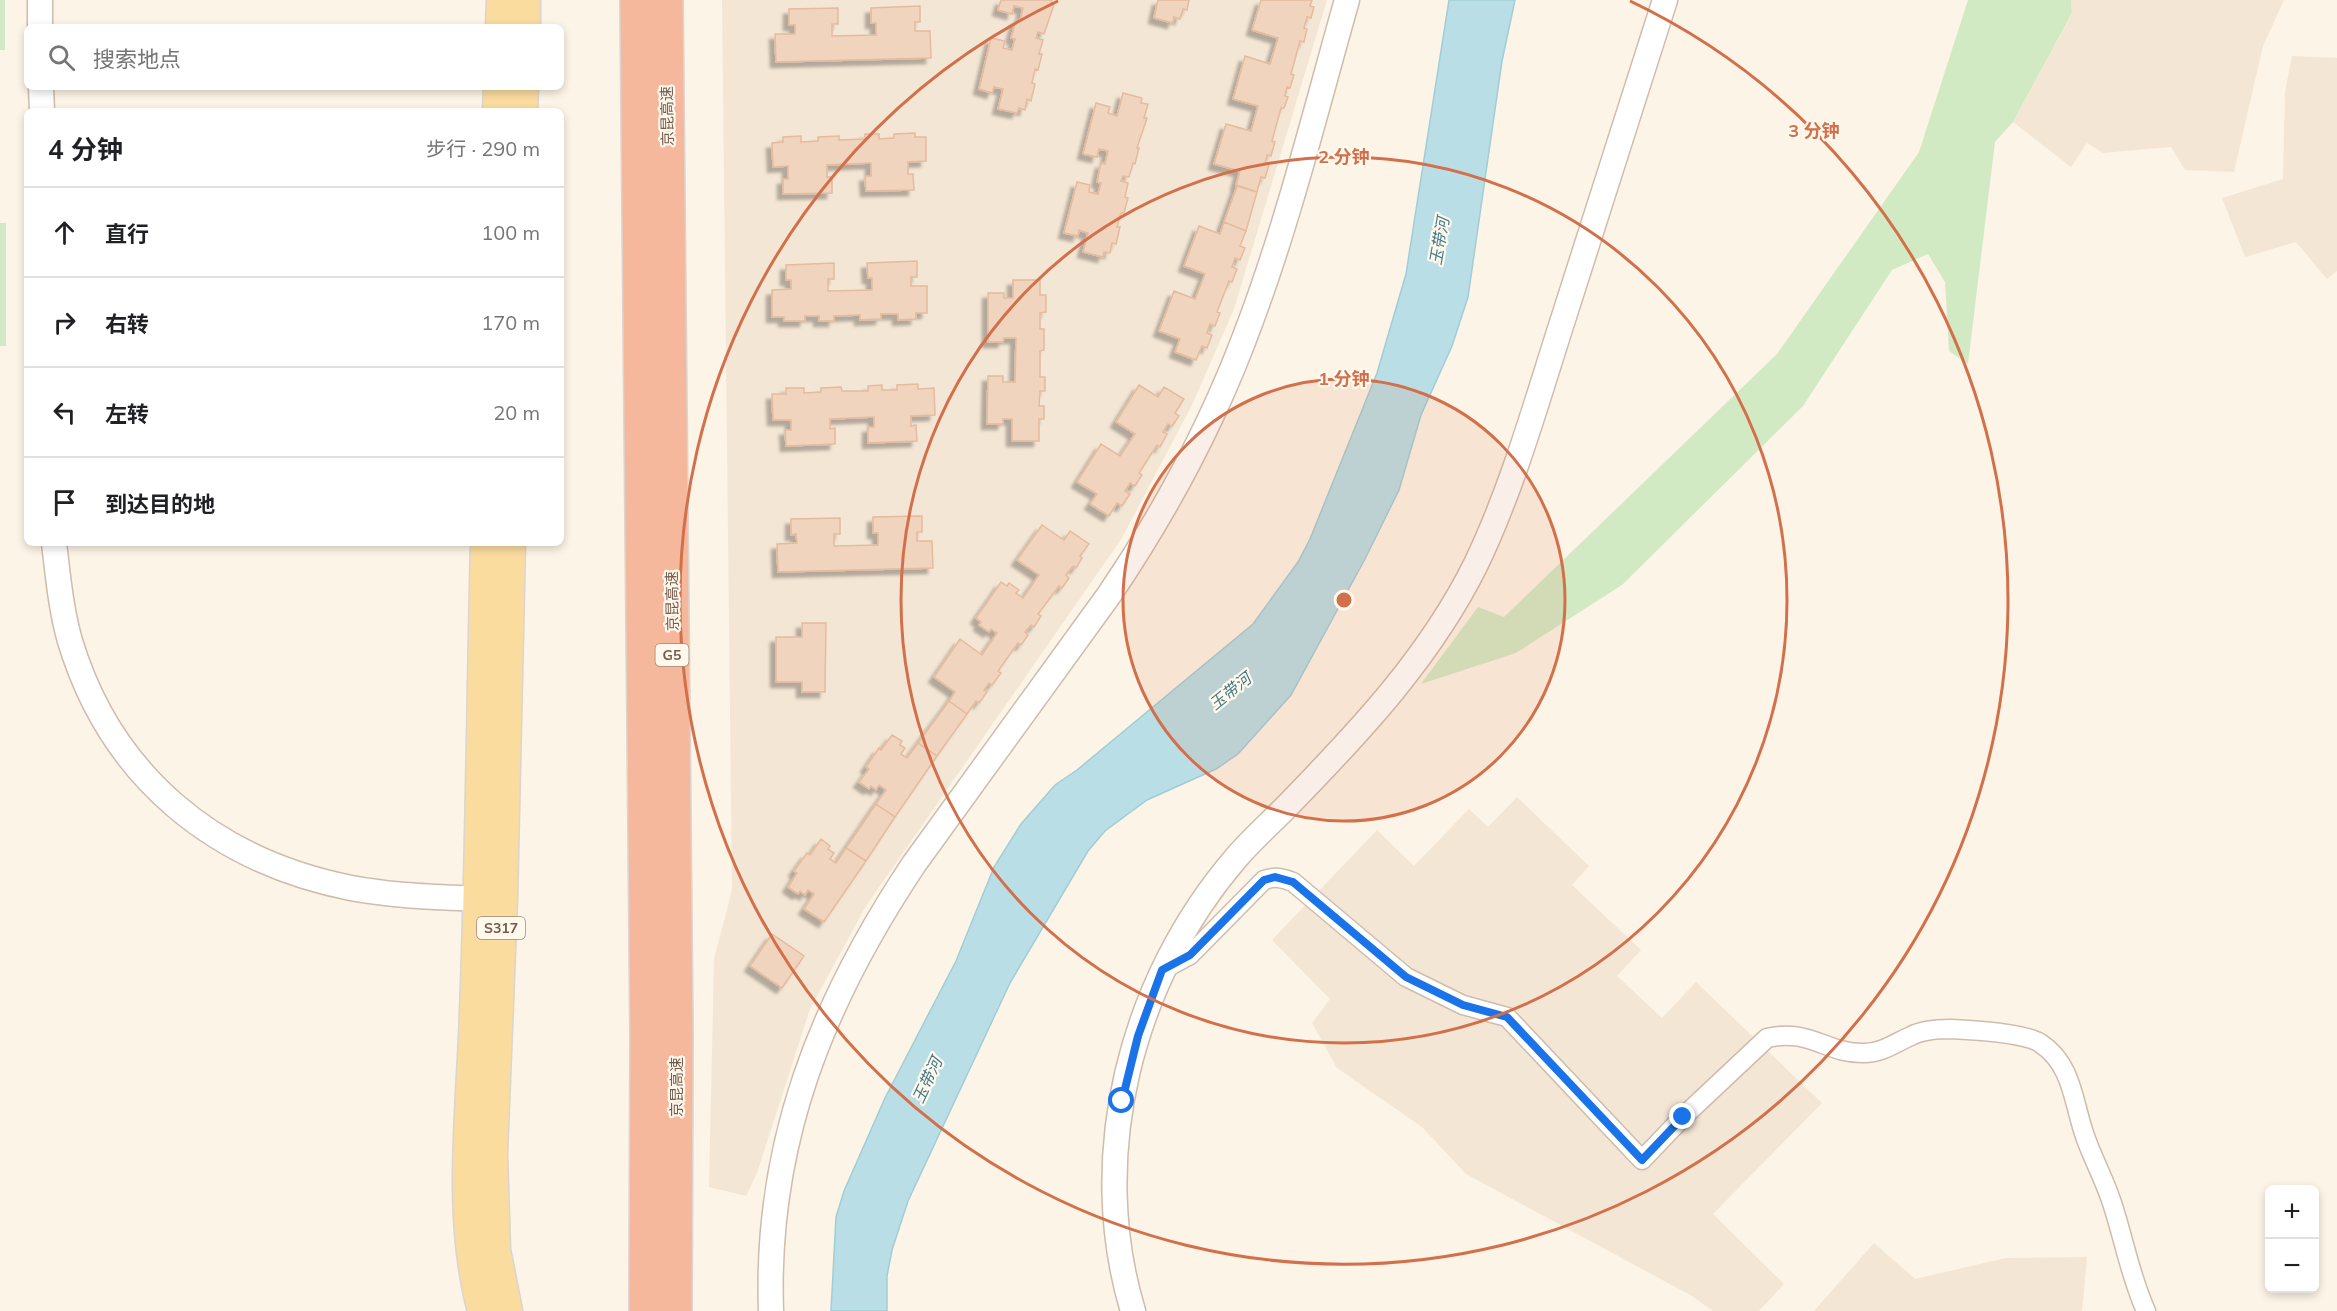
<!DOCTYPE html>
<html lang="zh">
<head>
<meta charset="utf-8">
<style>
	body { margin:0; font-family:Mulish,"Noto Sans SC",sans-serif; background:#f6f6f6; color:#202124 }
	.controls { position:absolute; right:18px; bottom:18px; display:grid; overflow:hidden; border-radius:9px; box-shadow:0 3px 9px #0003 }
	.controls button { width:54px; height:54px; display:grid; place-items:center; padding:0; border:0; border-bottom:2px solid #e0e0e0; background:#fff; color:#202124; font:30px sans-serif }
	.stop { position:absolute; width:18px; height:18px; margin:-14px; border:4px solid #1a73e8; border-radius:50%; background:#fff }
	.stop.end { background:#1a73e8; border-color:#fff; box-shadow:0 2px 6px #0008 }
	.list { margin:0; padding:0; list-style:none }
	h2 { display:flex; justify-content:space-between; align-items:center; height:78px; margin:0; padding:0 24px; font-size:26px }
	h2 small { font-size:20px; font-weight:400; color:#757577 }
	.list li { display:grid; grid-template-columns:39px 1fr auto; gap:18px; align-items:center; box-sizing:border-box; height:90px; padding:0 24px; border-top:2px solid #e0e0e0 }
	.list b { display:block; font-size:22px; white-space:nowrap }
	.list em { font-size:20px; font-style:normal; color:#757577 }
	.icon { flex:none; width:33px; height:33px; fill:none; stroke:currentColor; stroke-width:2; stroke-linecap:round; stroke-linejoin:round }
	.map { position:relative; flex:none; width:2337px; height:1311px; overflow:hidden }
	.search { position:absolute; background:#fff; box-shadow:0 3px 9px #0003; left:24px; top:24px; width:540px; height:66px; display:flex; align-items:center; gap:15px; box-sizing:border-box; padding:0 21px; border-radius:9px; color:#757577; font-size:22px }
	.panel { position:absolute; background:#fff; box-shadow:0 3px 9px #0003; left:24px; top:108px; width:540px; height:438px; border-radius:9px }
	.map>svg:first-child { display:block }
	.residential { fill:#f4e6d4 }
	.green { fill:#d2eac4 }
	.water { fill:#badee6; stroke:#a1cdd7; stroke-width:1.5 }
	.building { fill:#f1d4be; stroke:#e4bb9e; stroke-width:1.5; filter:url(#shadow) }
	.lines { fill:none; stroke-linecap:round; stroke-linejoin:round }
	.minor-casing { stroke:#cebcac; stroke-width:21 }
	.tertiary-casing { stroke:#cebcac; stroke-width:27 }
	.primary-casing { stroke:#dbd4d0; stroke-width:33 }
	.motorway-casing { stroke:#dbd4d0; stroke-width:36 }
	.minor { stroke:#fff; stroke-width:18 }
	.tertiary { stroke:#fff; stroke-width:24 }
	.primary { stroke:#fadc9f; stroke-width:30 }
	.motorway { stroke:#f5b89d; stroke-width:33 }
	.route { stroke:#1a73e8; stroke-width:8 }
	.ring { fill:none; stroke:#d3704c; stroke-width:3 }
	.labels { text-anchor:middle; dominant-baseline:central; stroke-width:4.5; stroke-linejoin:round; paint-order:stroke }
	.shield { fill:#fff8ec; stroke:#9e8a7b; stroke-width:1.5 }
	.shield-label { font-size:14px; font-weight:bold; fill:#755b4b }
	.street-label { font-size:15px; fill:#755b4b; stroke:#fff8ec }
	.water-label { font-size:16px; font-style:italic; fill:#457a88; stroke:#fff8ec }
	.centre { fill:#d3704c; stroke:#fff8ec; stroke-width:3 }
	.ring-label { font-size:18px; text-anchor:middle; font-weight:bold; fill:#d3704c; stroke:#fff8ec; stroke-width:4.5; stroke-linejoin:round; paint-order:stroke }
</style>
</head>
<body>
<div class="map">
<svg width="2337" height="1311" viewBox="0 0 2337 1311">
	<defs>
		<filter id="shadow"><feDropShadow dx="-5.5" dy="5.5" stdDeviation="1.5" flood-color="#0004"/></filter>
	</defs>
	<rect width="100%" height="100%" fill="#fcf4e6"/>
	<path class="residential" d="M 722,0 L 1327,0 L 1234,309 L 1193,403 L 1122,538 L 866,906 L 810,1009 L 757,1173 L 746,1196 L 709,1187 L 714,959 L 732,890 Z
		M 2071,0 L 2284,0 L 2263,46 L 2234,172 L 2185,170 L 2171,147 L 2103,153 L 2087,143 L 2071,167 L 2013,122 L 2072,14 Z
		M 2292,56 L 2337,58 L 2337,271 L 2327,279 L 2296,242 L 2245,257 L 2222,198 L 2283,179 L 2285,92 Z
		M 1517,797 L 1589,866 L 1572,885 L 1641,950 L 1617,976 L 1662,1018 L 1696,982 L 1822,1103 L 1713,1214 L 1784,1284 L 1759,1311 L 1713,1311 L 1692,1296 L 1466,1174 L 1422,1127 L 1337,1068 L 1312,1023 L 1330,999 L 1272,940 L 1377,830 L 1414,866 L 1469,809 L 1488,827 Z
		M 1874,1243 L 1915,1279 L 2006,1258 L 2087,1257 L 2082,1311 L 1814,1311 Z"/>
	<path class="green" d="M 0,0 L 5,0 L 5,50 L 0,50 Z
		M 1968,0 L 2071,0 L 2072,13 L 2013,122 L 1995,142 L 1968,364 L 1949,351 L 1945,282 L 1928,254 L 1892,270 L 1803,406 L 1622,585 L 1516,653 L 1421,684 L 1478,607 L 1504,617 L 1777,354 L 1919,152 Z
		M 0,223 L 6,223 L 6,346 L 0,346 Z"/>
	<path class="water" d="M 1449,0 L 1515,0 L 1502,61 L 1468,297 L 1452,346 L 1421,415 L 1399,490 L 1365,559 L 1291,695 L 1238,754 L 1216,769 L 1147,800 L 1105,831 L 1088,851 L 1010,983 L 908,1201 L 892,1250 L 887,1276 L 887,1311 L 831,1311 L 836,1217 L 844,1191 L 885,1098 L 956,961 L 994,867 L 1021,824 L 1055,785 L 1077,770 L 1253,624 L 1298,562 L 1310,539 L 1377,373 L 1406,274 Z"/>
	<path class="building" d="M 1001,0 L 1052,0 L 1051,4 L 1054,5 L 1044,34 L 1038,32 L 1036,38 L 1043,40 L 1039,54 L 1042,54 L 1038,70 L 1035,69 L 1032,83 L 1035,84 L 1031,101 L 1027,99 L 1025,110 L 1019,108 L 1017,113 L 998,109 L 1003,89 L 994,87 L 992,93 L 979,89 L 991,38 L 1005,41 L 1003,48 L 1012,50 L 1015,39 L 1011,38 L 1016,20 L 1020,21 L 1023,8 L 1014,6 L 1012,14 L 998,10 Z
		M 1158,0 L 1189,0 L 1187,10 L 1183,9 L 1180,19 L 1174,17 L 1173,23 L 1154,18 Z
		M 1261,0 L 1312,0 L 1310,6 L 1314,7 L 1311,18 L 1307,17 L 1304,28 L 1307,29 L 1304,42 L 1300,41 L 1291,74 L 1294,75 L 1290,88 L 1287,87 L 1285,96 L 1288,97 L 1284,108 L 1281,108 L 1272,141 L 1275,142 L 1271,156 L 1267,155 L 1265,164 L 1269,165 L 1265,178 L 1261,177 L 1257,192 L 1236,185 L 1240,171 L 1214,164 L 1226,124 L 1251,131 L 1258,106 L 1233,99 L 1245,56 L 1270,64 L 1278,38 L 1252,30 Z
		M 920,6 L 920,22 L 915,22 L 915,31 L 930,31 L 931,58 L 776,62 L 775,34 L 795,34 L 795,25 L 789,25 L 789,9 L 838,8 L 838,24 L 832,24 L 832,36 L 876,35 L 876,23 L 871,23 L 871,8 Z
		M 1123,93 L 1142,98 L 1141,103 L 1148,104 L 1144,118 L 1147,118 L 1137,148 L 1139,148 L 1135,164 L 1133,163 L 1129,177 L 1123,176 L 1121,181 L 1128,183 L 1125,197 L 1128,198 L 1124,213 L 1121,213 L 1117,227 L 1120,227 L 1116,244 L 1112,243 L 1110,253 L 1104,252 L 1103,257 L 1083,252 L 1088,233 L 1079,230 L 1078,236 L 1064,233 L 1077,182 L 1090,185 L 1089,192 L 1098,194 L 1101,183 L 1097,182 L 1101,163 L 1105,164 L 1108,151 L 1099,149 L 1097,157 L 1083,154 L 1096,103 L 1110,107 L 1108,113 L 1117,116 Z
		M 915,133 L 915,137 L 926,137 L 926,161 L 908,162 L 908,174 L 913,174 L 914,190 L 866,191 L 865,176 L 871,176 L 871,163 L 827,165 L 827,177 L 832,177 L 832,193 L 783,194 L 783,179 L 788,179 L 788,166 L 773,167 L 772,143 L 783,142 L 783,137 L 801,136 L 801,142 L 818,141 L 818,137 L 839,136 L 839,140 L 865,139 L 865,134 L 879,134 L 879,139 L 894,138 L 894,134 Z
		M 1237,186 L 1257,192 L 1246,231 L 1224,222 Z
		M 1224,222 L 1246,231 L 1240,246 L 1245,248 L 1240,260 L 1235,258 L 1232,267 L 1237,269 L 1232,282 L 1229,281 L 1217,312 L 1220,313 L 1215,326 L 1210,324 L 1207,333 L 1212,335 L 1207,348 L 1202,346 L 1196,360 L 1175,352 L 1180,339 L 1159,331 L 1174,291 L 1195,299 L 1205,274 L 1184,266 L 1199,226 L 1220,234 Z
		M 917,261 L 917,277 L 911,277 L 911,286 L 927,286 L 927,313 L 916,313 L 916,319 L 898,320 L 898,314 L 881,314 L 881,319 L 860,320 L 860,315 L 834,316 L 834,321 L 819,321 L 819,316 L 805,316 L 805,321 L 784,321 L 784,317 L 772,317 L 772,290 L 791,289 L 791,280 L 786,280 L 786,265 L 834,263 L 834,279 L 828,279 L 828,291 L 872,290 L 872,278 L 868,278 L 867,263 Z
		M 1013,280 L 1040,280 L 1040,295 L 1046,295 L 1046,312 L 1040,313 L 1040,329 L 1044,329 L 1044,350 L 1040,351 L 1040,377 L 1045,377 L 1045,391 L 1040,391 L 1039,406 L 1044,406 L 1044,419 L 1039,419 L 1039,441 L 1012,441 L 1012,419 L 1003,419 L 1003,424 L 987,424 L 988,376 L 1003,376 L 1003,382 L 1015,382 L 1016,338 L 1004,338 L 1003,342 L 988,342 L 988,293 L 1004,293 L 1004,298 L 1013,298 Z
		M 918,384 L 918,389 L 934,388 L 935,415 L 911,416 L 911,426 L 916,425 L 917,441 L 868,443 L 868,427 L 874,427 L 874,417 L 830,419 L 830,429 L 835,428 L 835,444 L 786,446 L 785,430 L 791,430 L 791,420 L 773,420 L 772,394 L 786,394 L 786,388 L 804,388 L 804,393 L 821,392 L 821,388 L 841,387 L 842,391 L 868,391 L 868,386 L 882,385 L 882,390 L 897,390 L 897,385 Z
		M 1139,385 L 1158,397 L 1164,387 L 1184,399 L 1175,413 L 1179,416 L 1172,426 L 1168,424 L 1163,432 L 1167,434 L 1160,447 L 1157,445 L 1139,473 L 1142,475 L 1135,486 L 1130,483 L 1125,491 L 1130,494 L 1122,506 L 1117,503 L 1109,516 L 1090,504 L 1097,494 L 1077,482 L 1101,444 L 1120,456 L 1135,434 L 1116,422 Z
		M 922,516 L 922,532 L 917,532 L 917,541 L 932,541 L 933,568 L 778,572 L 777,544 L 797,543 L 796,534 L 791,535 L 791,519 L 840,518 L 840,534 L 834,534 L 834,546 L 878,545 L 878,533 L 873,533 L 873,517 Z
		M 1042,525 L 1064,540 L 1070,531 L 1089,544 L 1080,556 L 1082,558 L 1076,568 L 1073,566 L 1066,575 L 1069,578 L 1062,588 L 1059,586 L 1038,614 L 1041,616 L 1034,627 L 1031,625 L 1025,632 L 1028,635 L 1021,645 L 1018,643 L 998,671 L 1001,673 L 992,685 L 989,683 L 984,690 L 987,692 L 979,703 L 976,701 L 967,714 L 949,701 L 955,692 L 934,677 L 960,639 L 982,655 L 997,633 L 991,629 L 989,632 L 979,625 L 981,622 L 976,618 L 1001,582 L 1007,586 L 1009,583 L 1019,590 L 1016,593 L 1023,598 L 1039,575 L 1017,560 Z
		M 802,623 L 826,623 L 825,692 L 802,692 L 802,682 L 776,682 L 776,637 L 802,637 Z
		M 949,701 L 967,714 L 937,756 L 918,743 Z
		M 892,735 L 902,741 L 900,745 L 905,748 L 901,754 L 907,758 L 918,743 L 937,756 L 895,817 L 876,804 L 886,790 L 879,785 L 876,790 L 871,786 L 869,789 L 859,782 L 869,769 L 866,767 L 879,748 L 881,750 Z
		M 876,804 L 895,817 L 866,861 L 846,848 Z
		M 821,839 L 830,846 L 828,849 L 834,853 L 830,859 L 836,863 L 846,848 L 866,861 L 824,922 L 804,909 L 814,894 L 808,890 L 805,895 L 800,891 L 798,894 L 788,887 L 797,873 L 794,871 L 807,853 L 810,855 Z
		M 772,934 L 804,956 L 782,988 L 750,966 Z"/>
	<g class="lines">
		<defs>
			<path id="minor" d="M 1162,970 L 1190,955 L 1264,880 C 1275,876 1282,878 1293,882 L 1406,977 L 1463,1005 L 1507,1017 L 1642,1160 L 1683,1117 L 1767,1038 C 1811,1028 1826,1054 1864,1053 C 1882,1053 1895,1043 1911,1036 C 1922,1030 1938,1029 1951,1029 C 1971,1030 2025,1033 2040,1043 C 2074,1065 2073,1105 2086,1139 C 2094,1161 2105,1181 2112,1203 C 2124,1239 2130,1276 2146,1311"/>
			<path id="tertiary" d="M 40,0 L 40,27
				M 41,87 L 42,111
				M 54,543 C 58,576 61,610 70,641 C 111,777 215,861 351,888 C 398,897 448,897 496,900
				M 771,1311 C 765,1143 822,1002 914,864 L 1109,595 C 1166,511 1214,421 1249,326 C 1289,220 1316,109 1347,0
				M 1133,1311 C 1086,1156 1131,980 1236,858 C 1253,838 1274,820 1293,800 C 1363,728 1431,655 1476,564 C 1512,489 1535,407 1560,329 C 1595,219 1630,110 1665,0"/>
			<path id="primary" d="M 501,27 L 502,0
				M 525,27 L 525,0
				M 498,111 L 499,87
				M 522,111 L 523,87
				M 483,1311 C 457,1214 472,1110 475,1012 C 481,856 482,699 486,543
				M 507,1311 L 495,1250 L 492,1154 L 502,900 L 510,543"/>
			<path id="motorway" d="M 637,0 L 647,1036 L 646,1311
				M 666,0 L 676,1036 L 675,1311"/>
		</defs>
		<use href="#minor" class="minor-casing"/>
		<use href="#tertiary" class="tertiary-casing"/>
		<use href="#primary" class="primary-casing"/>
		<use href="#motorway" class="motorway-casing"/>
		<use href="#minor" class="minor"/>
		<use href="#tertiary" class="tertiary"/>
		<use href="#primary" class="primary"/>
		<use href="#motorway" class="motorway"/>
	</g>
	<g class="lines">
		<path class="route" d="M 1122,1101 L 1138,1036 L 1162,970 L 1190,955 L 1264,880 L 1275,877 L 1293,882 L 1406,977 L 1463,1005 L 1507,1017 L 1642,1160 L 1683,1117"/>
	</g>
	<circle cx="1344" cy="600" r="221" fill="#d3704c" fill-opacity=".12"/>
	<g class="ring">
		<circle cx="1344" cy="600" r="221"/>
		<circle cx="1344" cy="600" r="443"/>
		<path d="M1630 1A664 664 0 1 1 1058 1"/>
	</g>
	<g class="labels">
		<g class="shield">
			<rect x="655.5" y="644" width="33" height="22" rx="4.5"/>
			<rect x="477" y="917" width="48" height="22" rx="4.5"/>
		</g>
		<g class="shield-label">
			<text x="672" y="655">G5</text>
			<text x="501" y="928">S317</text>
		</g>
		<g class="street-label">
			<text transform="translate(667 116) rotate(-91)">京昆高速</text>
			<text transform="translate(672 601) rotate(-91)">京昆高速</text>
			<text transform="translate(676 1087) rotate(-90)">京昆高速</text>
		</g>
		<g class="water-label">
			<text transform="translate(1439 241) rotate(-80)">玉带河</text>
			<text transform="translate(1230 691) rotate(-39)">玉带河</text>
			<text transform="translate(927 1080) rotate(-65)">玉带河</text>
		</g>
	</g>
	<circle cx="1344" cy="600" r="9" class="centre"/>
	<g class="ring-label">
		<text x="1814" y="137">3 分钟</text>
		<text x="1344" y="163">2 分钟</text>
		<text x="1344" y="385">1 分钟</text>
	</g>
</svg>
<div class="controls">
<button>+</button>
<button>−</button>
</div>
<div class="stop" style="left:1122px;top:1101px"></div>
<div class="stop end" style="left:1683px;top:1117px"></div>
<div class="search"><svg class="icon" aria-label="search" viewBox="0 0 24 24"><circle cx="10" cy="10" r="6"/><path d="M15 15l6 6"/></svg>搜索地点</div>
<section class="panel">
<h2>4 分钟<small>步行 · 290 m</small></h2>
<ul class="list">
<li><svg class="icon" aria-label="ahead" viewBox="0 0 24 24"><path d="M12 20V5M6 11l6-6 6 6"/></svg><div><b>直行</b></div><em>100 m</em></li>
<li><svg class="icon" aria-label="right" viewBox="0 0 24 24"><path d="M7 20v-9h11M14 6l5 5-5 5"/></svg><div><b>右转</b></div><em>170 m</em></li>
<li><svg class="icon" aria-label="left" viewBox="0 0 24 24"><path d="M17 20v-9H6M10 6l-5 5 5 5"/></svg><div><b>左转</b></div><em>20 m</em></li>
<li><svg class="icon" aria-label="arrive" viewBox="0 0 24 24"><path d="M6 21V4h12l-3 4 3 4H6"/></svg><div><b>到达目的地</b></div></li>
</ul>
</section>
</div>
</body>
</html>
